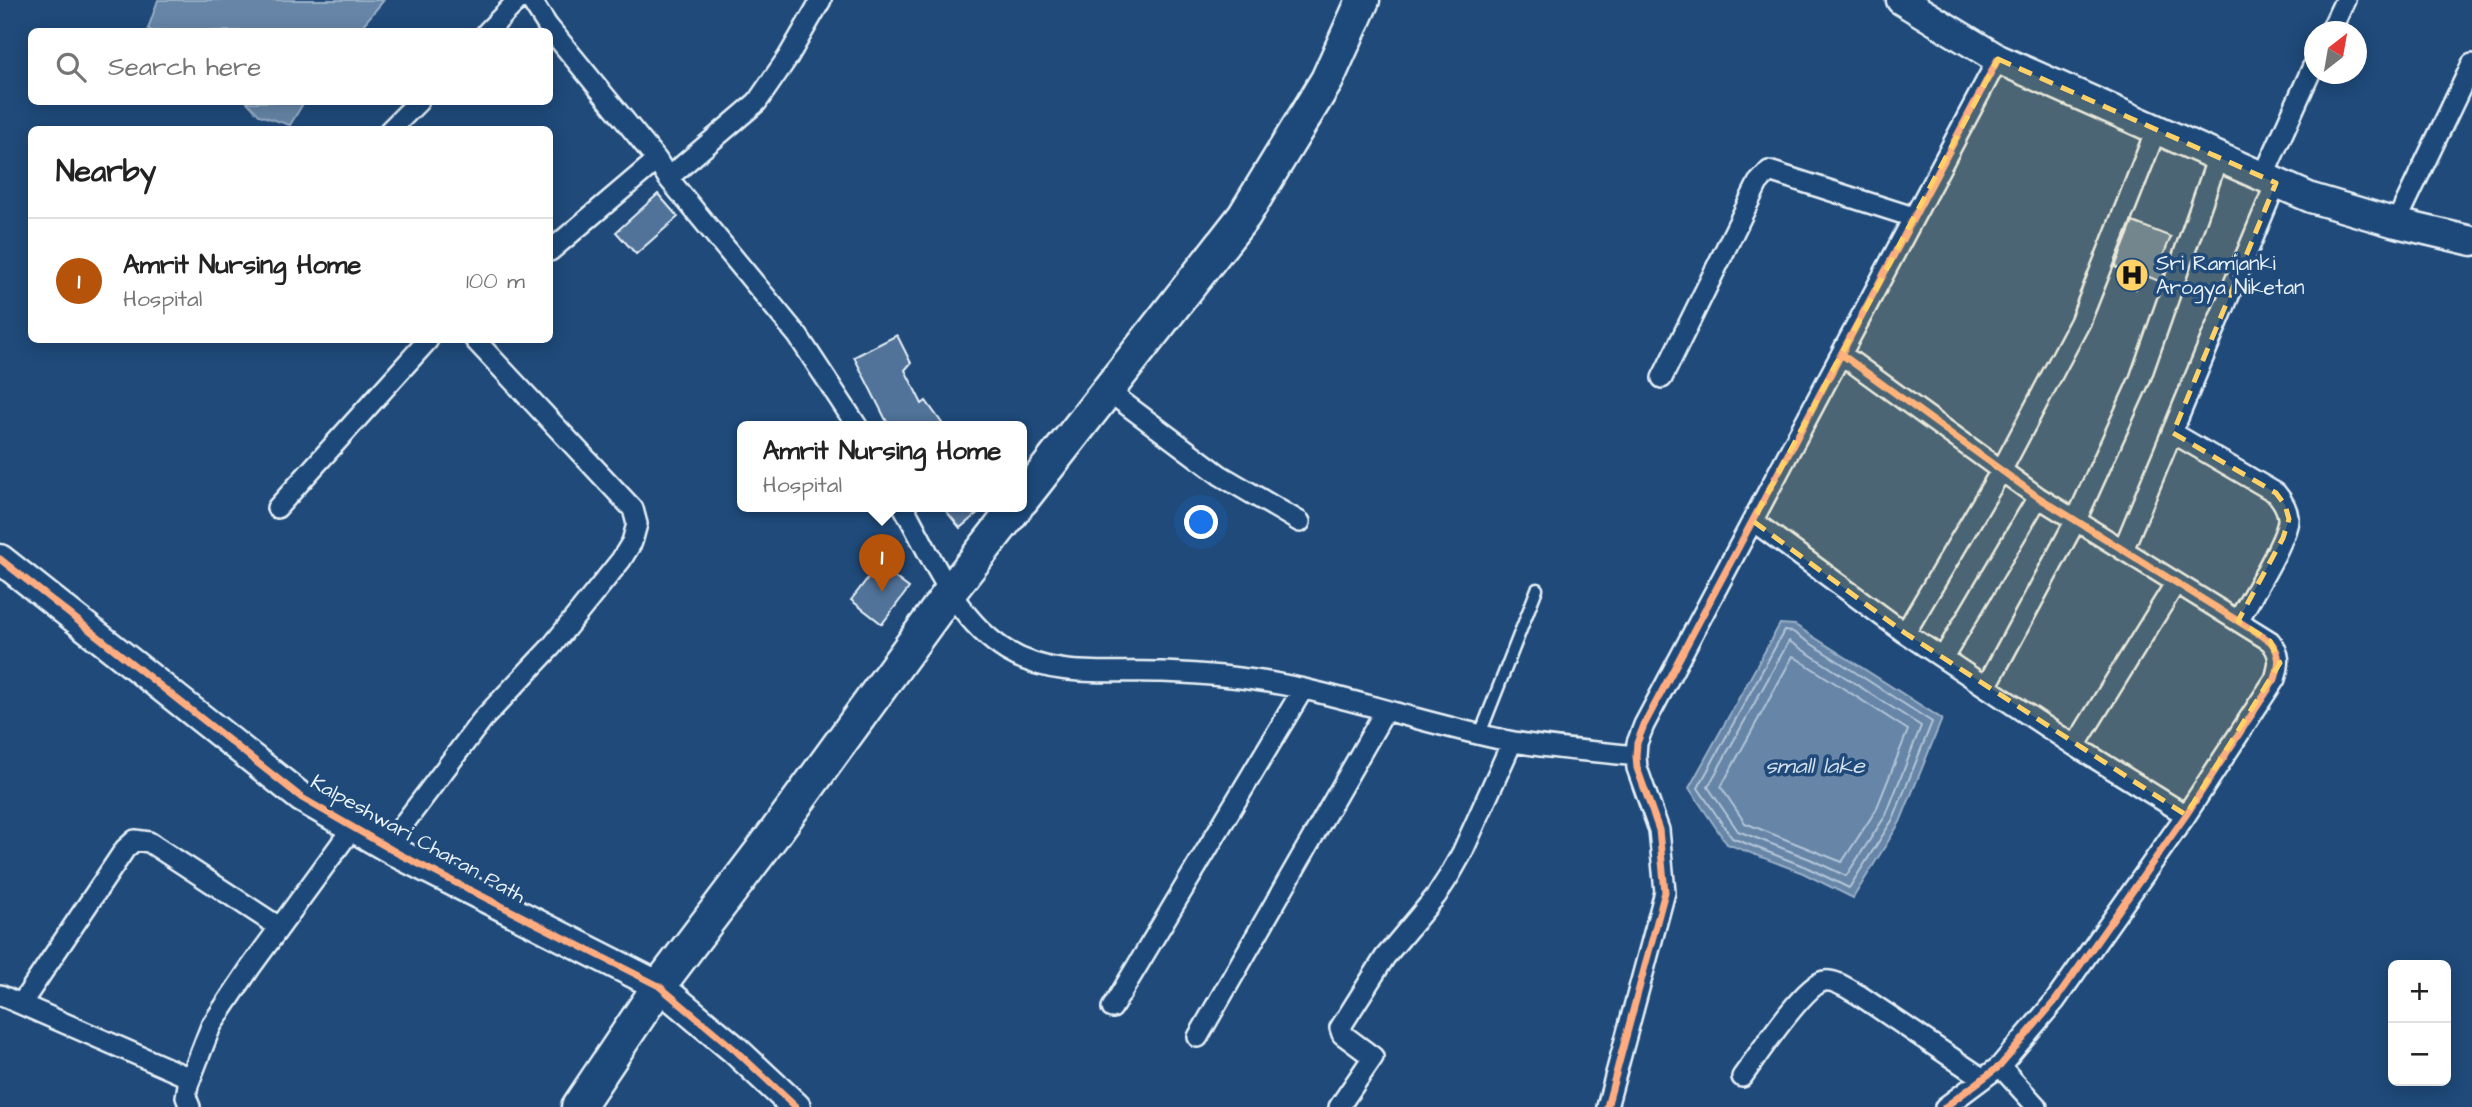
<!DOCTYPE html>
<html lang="en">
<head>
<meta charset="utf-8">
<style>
	body { margin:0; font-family:"Architects Daughter",sans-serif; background:#f6f6f6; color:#222 }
	.controls { position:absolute; right:21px; bottom:21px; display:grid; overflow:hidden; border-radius:10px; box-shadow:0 4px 18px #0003 }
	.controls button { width:63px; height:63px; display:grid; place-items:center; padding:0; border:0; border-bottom:2px solid #e0e0e0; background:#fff; color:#222; font:35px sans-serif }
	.compass { position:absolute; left:2304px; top:21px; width:63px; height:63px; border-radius:50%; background:#fff; box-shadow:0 4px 18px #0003; rotate:31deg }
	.you { position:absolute; left:1202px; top:523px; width:24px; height:24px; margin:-18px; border:5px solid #fff; border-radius:50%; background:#1a73e8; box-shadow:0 0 0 10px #1a73e833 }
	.badge { display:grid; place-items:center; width:46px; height:46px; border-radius:50%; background:#b45309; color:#fff; font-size:23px; font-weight:700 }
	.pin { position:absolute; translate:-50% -58px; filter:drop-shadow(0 2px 4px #0008) }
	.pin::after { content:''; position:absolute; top:37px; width:24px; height:21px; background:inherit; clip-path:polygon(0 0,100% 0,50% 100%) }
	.popup { position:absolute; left:737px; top:421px; width:290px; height:91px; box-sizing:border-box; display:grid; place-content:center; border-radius:10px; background:#fff; filter:drop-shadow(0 2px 5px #0005); font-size:23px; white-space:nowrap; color:#767676 }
	.popup b { font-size:26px; color:#222 }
	.popup::after { content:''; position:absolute; left:50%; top:100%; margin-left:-14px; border:14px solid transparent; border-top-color:#fff }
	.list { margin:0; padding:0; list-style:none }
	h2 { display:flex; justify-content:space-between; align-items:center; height:91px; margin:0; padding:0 28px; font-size:30px }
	h2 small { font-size:23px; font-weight:400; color:#767676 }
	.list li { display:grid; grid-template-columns:46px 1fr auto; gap:21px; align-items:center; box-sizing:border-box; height:126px; padding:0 28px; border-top:2px solid #e0e0e0 }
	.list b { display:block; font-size:26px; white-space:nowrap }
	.list p { margin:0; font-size:23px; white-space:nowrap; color:#767676 }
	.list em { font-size:23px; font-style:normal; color:#767676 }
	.icon { flex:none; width:38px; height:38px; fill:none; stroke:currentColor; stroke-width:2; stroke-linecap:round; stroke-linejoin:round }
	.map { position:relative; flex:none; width:2472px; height:1107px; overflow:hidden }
	.search { position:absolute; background:#fff; box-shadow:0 4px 18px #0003; left:28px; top:28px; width:525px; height:77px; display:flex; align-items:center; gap:18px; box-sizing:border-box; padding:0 24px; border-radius:10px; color:#767676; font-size:26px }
	.panel { position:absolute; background:#fff; box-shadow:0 4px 18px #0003; left:28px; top:126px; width:525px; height:217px; border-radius:10px }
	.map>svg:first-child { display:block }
	.water { fill:#6685a7; stroke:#9ab0c7; stroke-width:2 }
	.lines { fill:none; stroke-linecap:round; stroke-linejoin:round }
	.shore { stroke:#b4c6d8; stroke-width:2 }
	.building { fill:#517399; stroke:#e8f1f8; stroke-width:2 }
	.lane-casing { stroke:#e8f1f8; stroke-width:15 }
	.street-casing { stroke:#e8f1f8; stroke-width:24 }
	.secondary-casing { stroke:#e8f1f8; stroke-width:33 }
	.primary-casing { stroke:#e8f1f8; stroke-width:37 }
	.lane { stroke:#1f4a7a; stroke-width:10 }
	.street { stroke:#1f4a7a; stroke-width:19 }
	.secondary { stroke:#1f4a7a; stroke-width:28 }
	.primary { stroke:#1f4a7a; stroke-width:32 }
	.cycleway-casing { stroke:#1f4a7a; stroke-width:11 }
	.cycleway { stroke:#ffac80; stroke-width:7 }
	.marked { fill:#ffd166; fill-opacity:0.2; stroke:#ffd166; stroke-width:5; stroke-dasharray:14 9; stroke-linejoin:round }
	.labels { text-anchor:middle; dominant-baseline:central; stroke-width:7; stroke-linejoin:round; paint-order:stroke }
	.poi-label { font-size:21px; fill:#e8f1f8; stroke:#1f4a7a; text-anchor:start }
	.street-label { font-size:21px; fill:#e8f1f8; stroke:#1f4a7a }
	.water-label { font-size:23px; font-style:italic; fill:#d4e1ec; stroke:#1f4a7a }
</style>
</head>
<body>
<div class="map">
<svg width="2472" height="1107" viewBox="0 0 2472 1107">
	<rect width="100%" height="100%" fill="#1f4a7a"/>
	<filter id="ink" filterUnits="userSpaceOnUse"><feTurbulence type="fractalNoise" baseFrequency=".0143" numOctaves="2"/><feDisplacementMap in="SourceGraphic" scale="14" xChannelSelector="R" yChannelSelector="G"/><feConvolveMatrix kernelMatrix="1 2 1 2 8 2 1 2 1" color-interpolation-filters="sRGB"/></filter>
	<g filter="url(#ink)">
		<path class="water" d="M 158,0 L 384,0 L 358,31 L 152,31 L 148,29 Z
			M 247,102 L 304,102 L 290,125 L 259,115 Z
			M 1780,624 L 1795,625 L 1942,719 L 1900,822 L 1853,898 L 1803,873 L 1727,844 L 1689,788 Z"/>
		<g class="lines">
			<path class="shore" d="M 1784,631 L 1793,632 L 1932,722 L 1893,819 L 1849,888 L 1806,867 L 1732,838 L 1698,788 Z
				M 1789,641 L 1921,726 L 1886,815 L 1846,876 L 1810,859 L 1738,831 L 1708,787 Z
				M 1793,656 L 1908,730 L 1876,810 L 1842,862 L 1745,823 L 1721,787 Z"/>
		</g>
		<path class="building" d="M 658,194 L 678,217 L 636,254 L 616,232 Z
			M 2133,222 L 2171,237 L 2162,258 L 2169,260 L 2161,282 L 2142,274 L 2136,289 L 2120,283 L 2125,272 L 2115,267 Z
			M 897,335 L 911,363 L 905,370 L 922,404 L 926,401 L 944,426 L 889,426 L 854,357 Z
			M 942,506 L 986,506 L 960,528 Z
			M 878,565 L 909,588 L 882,624 L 851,600 Z"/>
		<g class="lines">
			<defs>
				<path id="lane" d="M 1480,734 L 1537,589"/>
				<path id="street" d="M 531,0 L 547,25 L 657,160 L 668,178 L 798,336 L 857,426
					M 487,32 L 518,0
					M 2330,32 L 2345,0
					M 390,130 L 418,102
					M 2263,177 L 2314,64
					M 668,178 L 757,102 L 788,57 L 821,0
					M 2396,223 L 2472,64
					M 550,251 L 657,160
					M 1841,354 L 2038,497 L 2270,641 C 2281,654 2280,663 2275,679 L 2186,815 L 2055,1001 L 2000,1066 L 1945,1107
					M 1662,378 L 1758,183 L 1769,171 L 1913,217
					M 1108,391 L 1220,475 L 1300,522
					M 2173,433 L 2276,493 C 2282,500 2287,507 2288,517 C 2290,536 2249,600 2238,621
					M 903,506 C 932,557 955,619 1007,651 C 1053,679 1111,670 1162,672 C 1210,674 1257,678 1304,689 C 1373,705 1440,727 1509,741 C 1550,749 1594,751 1636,756
					M 277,508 L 428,340
					M 1753,521 L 1905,633 L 2075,746 L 2186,815
					M 2123,550 L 2276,183
					M 1905,633 L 2001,471 L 2080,322 L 2156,130
					M 1943,658 L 2038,497
					M 1986,687 L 2076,520 L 2140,379 L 2218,157
					M 2075,746 L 2175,584
					M 387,846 L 482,720 L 551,647 L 621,560 L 632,542 L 637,524 L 633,509 L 475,340
					M 0,995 L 190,1078
					M 21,1004 L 125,849 L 135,840 L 149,842 L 279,927
					M 1112,1008 L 1303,689
					M 1198,1037 L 1385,711
					M 2000,1066 L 2037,1107
					M 1742,1077 C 1757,1057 1803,986 1824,981 C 1835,979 1850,990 1859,995 L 1982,1078
					M 190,1107 L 186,1097 L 188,1085 L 211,1026 L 250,968 L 353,827
					M 1339,1107 L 1373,1057 L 1342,1034 L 1340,1028 L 1385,957 L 1436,896 L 1449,876 L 1462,853 L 1512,742
					M 1607,1107 L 1665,892 L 1659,830 L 1637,768 L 1636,756 L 1637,743 L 1644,725 L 1998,59"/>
				<path id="secondary" d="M 1901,0 L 1998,59 L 2311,198 L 2396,223 L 2472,241
					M 0,559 L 302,798 L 399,854 L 659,986 L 734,1049 L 796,1107"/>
				<path id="primary" d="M 1022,500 L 1244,216 L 1327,80 L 1363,0
					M 578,1107 L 659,986 L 777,830 L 950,592 L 1017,506"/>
			</defs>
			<use href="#lane" class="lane-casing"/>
			<use href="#street" class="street-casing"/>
			<use href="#secondary" class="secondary-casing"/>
			<use href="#primary" class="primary-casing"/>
			<use href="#lane" class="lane"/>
			<use href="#street" class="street"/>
			<use href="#secondary" class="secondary"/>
			<use href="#primary" class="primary"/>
			<defs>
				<path id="cycleway" d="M 1841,354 L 2038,497 L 2270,641 C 2281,654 2280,663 2275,679 L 2186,815 L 2055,1001 L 2000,1066 L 1945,1107
					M 0,559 L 302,798 L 399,854 L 659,986 L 734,1049 L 796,1107
					M 1607,1107 L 1665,892 L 1659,830 L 1637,768 L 1636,756 L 1637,743 L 1644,725 L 1998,59"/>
			</defs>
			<use href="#cycleway" class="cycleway-casing"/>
			<use href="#cycleway" class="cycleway"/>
		</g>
	</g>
	<path class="marked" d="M 1998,59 L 2276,183 L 2173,433 L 2276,493 L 2285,505 L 2289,519 L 2283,538 L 2238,621 L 2270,641 L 2280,663 L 2186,815 L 1905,633 L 1753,521 Z"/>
	<defs>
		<symbol id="hospital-disc" viewBox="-11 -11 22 22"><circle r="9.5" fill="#ffd166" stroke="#1f4a7a"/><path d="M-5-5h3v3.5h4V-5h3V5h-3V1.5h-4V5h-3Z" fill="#111"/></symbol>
	</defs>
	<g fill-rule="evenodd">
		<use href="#hospital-disc" x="2113" y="256" width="38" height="38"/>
	</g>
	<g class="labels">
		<g class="poi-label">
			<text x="2156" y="263">Sri Ramjanki<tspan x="2156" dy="24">Arogya Niketan</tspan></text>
		</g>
		<g class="street-label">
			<text transform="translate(418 839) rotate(29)">Kalpeshwari Charan Path</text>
		</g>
		<g class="water-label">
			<text x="1815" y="766">small lake</text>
		</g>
	</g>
</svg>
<div class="controls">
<button>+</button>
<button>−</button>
</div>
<svg class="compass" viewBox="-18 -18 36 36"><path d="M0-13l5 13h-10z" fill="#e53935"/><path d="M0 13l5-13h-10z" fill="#767676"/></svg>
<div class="you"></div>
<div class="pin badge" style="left:882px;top:592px">1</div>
<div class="popup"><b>Amrit Nursing Home</b>Hospital</div>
<div class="search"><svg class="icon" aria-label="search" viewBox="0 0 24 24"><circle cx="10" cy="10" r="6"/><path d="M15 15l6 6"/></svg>Search here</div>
<section class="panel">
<h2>Nearby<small></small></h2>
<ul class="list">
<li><span class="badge">1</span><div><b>Amrit Nursing Home</b><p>Hospital</p></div><em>100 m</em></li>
</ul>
</section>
</div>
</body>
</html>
